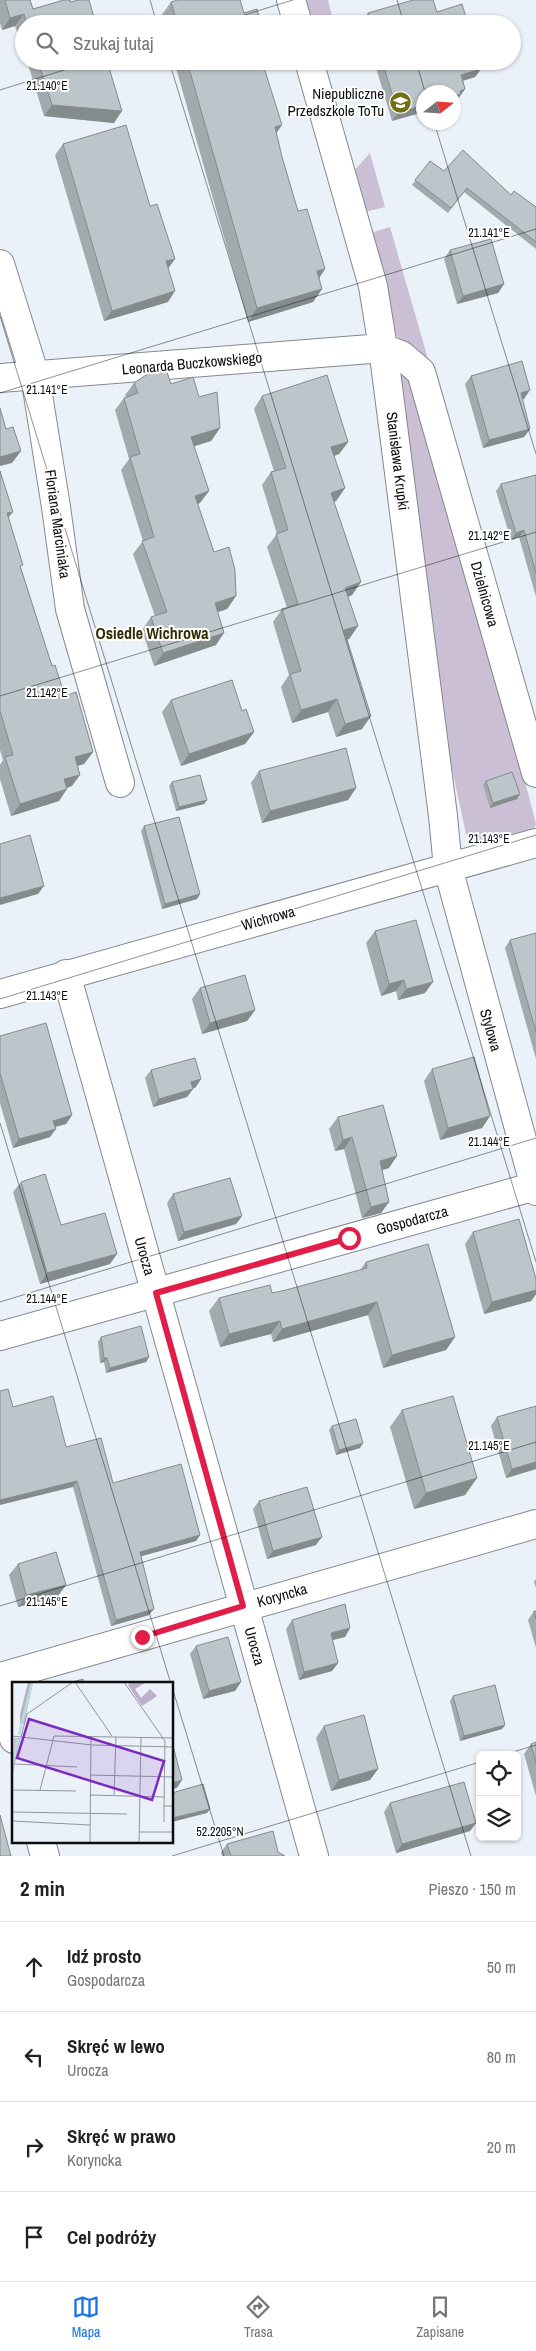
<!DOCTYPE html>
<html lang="pl">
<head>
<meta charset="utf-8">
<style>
	body { margin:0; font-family:"Archivo Narrow",sans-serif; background:#f6f6f6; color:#222 }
	.controls { position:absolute; right:15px; bottom:15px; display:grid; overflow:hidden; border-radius:8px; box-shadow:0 1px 4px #0004 }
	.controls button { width:45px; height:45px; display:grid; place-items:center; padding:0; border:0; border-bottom:1px solid #e0e0e0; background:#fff; color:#222; font:25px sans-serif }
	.compass { position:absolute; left:416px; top:85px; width:45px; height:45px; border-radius:50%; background:#fff; box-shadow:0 1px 4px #0004; rotate:73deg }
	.stop { position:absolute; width:15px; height:15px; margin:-11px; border:4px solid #e11d48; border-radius:50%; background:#fff }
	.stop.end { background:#e11d48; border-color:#fff; box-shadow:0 1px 5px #0008 }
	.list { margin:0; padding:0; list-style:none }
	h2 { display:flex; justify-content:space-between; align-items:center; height:65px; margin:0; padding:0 20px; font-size:21px }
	h2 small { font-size:16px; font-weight:400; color:#767676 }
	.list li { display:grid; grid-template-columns:32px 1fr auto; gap:15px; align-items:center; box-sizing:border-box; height:90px; padding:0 20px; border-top:1px solid #e0e0e0 }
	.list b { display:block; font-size:19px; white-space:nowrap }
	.list p { margin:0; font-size:16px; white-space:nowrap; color:#767676 }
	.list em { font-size:16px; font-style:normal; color:#767676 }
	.icon { flex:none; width:28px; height:28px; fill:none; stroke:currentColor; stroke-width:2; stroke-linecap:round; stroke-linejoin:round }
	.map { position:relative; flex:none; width:536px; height:1856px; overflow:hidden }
	.search { position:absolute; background:#fff; box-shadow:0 1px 4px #0004; left:15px; right:15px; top:15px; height:55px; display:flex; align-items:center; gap:12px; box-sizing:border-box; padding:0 18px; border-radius:28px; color:#767676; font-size:19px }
	.sheet { height:425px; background:#fff }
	nav { display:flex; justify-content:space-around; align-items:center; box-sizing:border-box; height:70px; border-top:1px solid #e0e0e0; background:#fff; font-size:14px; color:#767676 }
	nav a { display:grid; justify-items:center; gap:2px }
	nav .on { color:#1a73e8 }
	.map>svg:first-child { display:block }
	.green { fill:#cbbfd6 }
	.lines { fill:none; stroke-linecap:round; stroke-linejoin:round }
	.minor-casing { stroke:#83898f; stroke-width:30 }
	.minor { stroke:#fff; stroke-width:28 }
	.wall { fill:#a2aaae }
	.shaded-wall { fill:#848b8d }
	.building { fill:#bcc6ca; stroke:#848b8d }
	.route { stroke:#e11d48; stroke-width:6 }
	.ticks { fill:none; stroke:#0b0d0f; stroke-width:1; stroke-opacity:0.45 }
	.labels { text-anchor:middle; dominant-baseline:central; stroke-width:4; stroke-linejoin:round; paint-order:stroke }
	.poi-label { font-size:15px; fill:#0b0d0f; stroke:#fff; text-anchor:end }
	.street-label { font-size:15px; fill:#0b0d0f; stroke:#fff }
	.neighbourhood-label { font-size:16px; font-weight:bold; fill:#302e02; stroke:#fff }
	.inset-river { fill:none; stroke:#b7dedc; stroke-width:2.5 }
	.inset-road { fill:none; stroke:#91969b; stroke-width:1 }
	.view { fill:#7b2cbf; fill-opacity:0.15; stroke:#7b2cbf; stroke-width:2.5 }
	.inset-edge { fill:none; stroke:#0b0d0f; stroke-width:2.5 }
	.ticks-label { font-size:12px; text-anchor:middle; fill:#0b0d0f; stroke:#fff; stroke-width:4; stroke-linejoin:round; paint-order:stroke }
</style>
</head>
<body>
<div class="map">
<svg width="536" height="1856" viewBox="0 0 536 1856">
	<rect width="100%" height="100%" fill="#ebf1f8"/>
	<path class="green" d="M 304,0 L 328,0 L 334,24 L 311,24 Z
		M 370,153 L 385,207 L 365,212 L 353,172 Z
		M 390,227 L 432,373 L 413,348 L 394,334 L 370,233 Z
		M 407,375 L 413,381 L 503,696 L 536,824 L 533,832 L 484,849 L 475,844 L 466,834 L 447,746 L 398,377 Z"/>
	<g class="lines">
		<defs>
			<path id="minor" d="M 291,0 L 298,24
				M 309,61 L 373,286 L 383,348 L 443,816 L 448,868 L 536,1191
				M 0,264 L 35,376 L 56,507 L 70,609 L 120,783
				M 0,378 L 383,348 L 401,355 L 421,372 L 536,773
				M 66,974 L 314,1856
				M 0,994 L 536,843
				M 0,1336 L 536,1186
				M 0,1677 L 536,1524
				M 0,1691 L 14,1739
				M 41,1842 L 45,1856"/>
		</defs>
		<use href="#minor" class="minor-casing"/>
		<use href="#minor" class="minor"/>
	</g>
	<path class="wall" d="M 0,0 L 30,0 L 33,9 L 70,2 L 96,24 L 24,24 L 24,52 L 15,26 L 2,30 L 0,23 Z
		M 171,2 L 244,13 L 261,24 L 164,24 L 161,16 Z
		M 437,12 L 468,24 L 363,24 L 362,22 L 368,13 Z
		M 27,61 L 107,61 L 114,123 L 44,116 Z
		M 174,61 L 262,61 L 276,133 L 282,157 L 298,211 L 322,289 L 313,302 L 248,322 Z
		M 374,61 L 479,61 L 481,69 L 475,77 L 463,81 L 465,89 L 455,103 L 454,103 L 454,92 L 392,121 Z
		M 63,144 L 150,206 L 175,259 L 168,268 L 168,302 L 104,321 L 55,155 Z
		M 430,161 L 444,171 L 511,195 L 536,207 L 536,249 L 464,192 L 448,213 L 412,185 Z
		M 450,250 L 504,284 L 498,293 L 457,304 L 444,259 Z
		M 471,376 L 524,399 L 522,399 L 530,429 L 524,437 L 483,448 L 465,384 Z
		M 134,383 L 171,384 L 199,397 L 220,428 L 211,441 L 194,446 L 200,503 L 198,504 L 214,552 L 236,596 L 227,609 L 218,612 L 216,645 L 154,666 L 142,630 L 151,617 L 155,616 L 133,554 L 143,541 L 121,470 L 129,459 L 115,410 L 124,398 L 126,397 L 125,395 Z
		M 262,396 L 348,442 L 339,454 L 334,456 L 345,488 L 336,501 L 334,502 L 361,582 L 352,595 L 348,597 L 358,626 L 349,639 L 347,640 L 362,729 L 336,737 L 328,712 L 292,723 L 281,687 L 289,675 L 273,622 L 282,609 L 287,608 L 267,547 L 277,534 L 262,485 L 271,472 L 274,471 L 254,409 Z
		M 0,471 L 8,517 L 21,568 L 52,666 L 65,696 L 93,752 L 84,764 L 77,766 L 72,786 L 67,788 L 59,801 L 11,816 L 0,779 L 0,765 L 3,760 L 0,750 Z
		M 536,475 L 536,597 L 519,537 L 511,540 L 496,491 L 501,484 Z
		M 171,700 L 242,711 L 254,732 L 245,744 L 181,766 L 162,712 Z
		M 259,771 L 356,788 L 348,800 L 262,823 L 251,783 Z
		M 486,781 L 517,799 L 490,808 L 483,785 Z
		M 172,782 L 207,800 L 204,804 L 176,811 L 169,786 Z
		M 144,826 L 200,894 L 197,899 L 162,909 L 141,831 Z
		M 375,931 L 425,993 L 398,1000 L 396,991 L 381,996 L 366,943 Z
		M 536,933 L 536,1059 L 505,948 L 510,940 Z
		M 200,988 L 255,1010 L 247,1021 L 202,1034 L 192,999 Z
		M 0,1036 L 72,1115 L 66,1124 L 55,1127 L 50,1137 L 13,1148 L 0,1103 Z
		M 432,1069 L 490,1116 L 482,1128 L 440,1140 L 424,1081 Z
		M 151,1070 L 201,1079 L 195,1088 L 193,1088 L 187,1097 L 153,1107 L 145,1078 Z
		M 338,1117 L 389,1168 L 382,1170 L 389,1202 L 381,1213 L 362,1218 L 344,1149 L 335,1151 L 329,1129 Z
		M 21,1182 L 61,1225 L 110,1264 L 40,1284 L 13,1192 Z
		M 173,1194 L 242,1216 L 236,1224 L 178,1241 L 167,1203 Z
		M 473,1232 L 536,1279 L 536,1294 L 531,1301 L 484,1314 L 465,1244 Z
		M 366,1262 L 455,1337 L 446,1350 L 383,1368 L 368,1315 L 273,1342 L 271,1334 L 220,1347 L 209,1311 L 219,1298 L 272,1293 L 286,1290 L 360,1270 Z
		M 101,1337 L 149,1357 L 146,1362 L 106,1373 L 104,1362 L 100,1363 L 98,1342 Z
		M 536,1406 L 536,1469 L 506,1478 L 491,1426 L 497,1417 Z
		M 13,1407 L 113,1483 L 200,1535 L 196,1541 L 141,1556 L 149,1615 L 111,1626 L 73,1487 Z
		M 402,1410 L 477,1478 L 465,1495 L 414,1509 L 390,1427 Z
		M 332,1426 L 360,1448 L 336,1455 L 329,1430 Z
		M 259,1501 L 316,1545 L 267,1559 L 253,1509 Z
		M 18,1564 L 66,1585 L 57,1597 L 18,1607 L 9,1575 Z
		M 536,1579 L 536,1588 L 534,1582 Z
		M 534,1611 L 536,1611 L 536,1648 L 528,1620 Z
		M 292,1620 L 350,1628 L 345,1637 L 332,1640 L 338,1663 L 332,1671 L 299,1680 L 286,1629 Z
		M 196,1646 L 241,1682 L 235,1691 L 203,1699 L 190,1654 Z
		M 453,1696 L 505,1725 L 502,1729 L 460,1741 L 450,1701 Z
		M 324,1726 L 378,1769 L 370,1780 L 331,1791 L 316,1738 Z
		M 536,1742 L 536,1796 L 524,1754 L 531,1744 Z
		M 390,1803 L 476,1823 L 470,1831 L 396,1853 L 384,1812 Z
		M 227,1844 L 278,1852 L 285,1856 L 222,1856 L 221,1852 Z"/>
	<path class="shaded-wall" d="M 24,14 L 15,26 L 2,30 L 10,18 Z
		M 481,69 L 475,77 L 455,83 L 461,75 Z
		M 465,89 L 455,103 L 454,103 L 454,96 L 460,91 Z
		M 52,105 L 122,111 L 114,123 L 44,116 Z
		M 424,105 L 424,112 L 392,121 L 398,113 Z
		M 282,125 L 273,138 L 275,127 Z
		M 175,259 L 167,270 L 166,261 Z
		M 325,269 L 316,283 L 317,271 Z
		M 504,284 L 498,293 L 457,304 L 463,296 Z
		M 322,289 L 313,302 L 248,322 L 257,308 Z
		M 175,291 L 168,302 L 104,321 L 112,311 Z
		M 530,390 L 524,399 L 515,402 L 521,393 Z
		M 220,428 L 211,441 L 182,450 L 191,437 Z
		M 530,429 L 524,437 L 483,448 L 489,440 Z
		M 348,442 L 339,454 L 322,460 L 331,447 Z
		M 21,451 L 12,463 L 0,466 L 0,457 Z
		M 345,488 L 336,501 L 322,506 L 331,493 Z
		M 209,491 L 200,503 L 186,508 L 195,496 Z
		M 13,512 L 4,523 L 7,513 Z
		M 524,530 L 519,537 L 511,540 L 516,533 Z
		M 361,582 L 352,595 L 336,601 L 345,588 Z
		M 236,596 L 227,609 L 206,616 L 215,603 Z
		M 358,626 L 349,639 L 335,643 L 344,630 Z
		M 224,633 L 216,645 L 154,666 L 163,653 Z
		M 337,699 L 328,712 L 292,723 L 301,710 Z
		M 371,716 L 362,729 L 336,737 L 345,724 Z
		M 254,732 L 245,744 L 181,766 L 189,754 Z
		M 93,752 L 84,764 L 66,769 L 75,757 Z
		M 80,775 L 72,786 L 56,791 L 64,779 Z
		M 356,788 L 348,800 L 262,823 L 270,811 Z
		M 67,789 L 59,801 L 11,816 L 20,804 Z
		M 520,794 L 517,799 L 490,808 L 493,803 Z
		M 207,800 L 204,804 L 176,811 L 179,807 Z
		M 44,886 L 38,894 L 0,905 L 0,898 Z
		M 200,894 L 197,899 L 162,909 L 165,904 Z
		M 404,980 L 396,991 L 381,996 L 389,984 Z
		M 433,982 L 425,993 L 398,1000 L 406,989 Z
		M 255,1010 L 247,1021 L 202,1034 L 210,1023 Z
		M 201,1079 L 195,1088 L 185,1090 L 191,1082 Z
		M 193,1089 L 187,1097 L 153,1107 L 159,1099 Z
		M 72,1115 L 66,1124 L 47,1129 L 53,1121 Z
		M 490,1116 L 482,1128 L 440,1140 L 448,1128 Z
		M 56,1129 L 50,1137 L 13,1148 L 19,1139 Z
		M 352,1137 L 344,1149 L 335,1151 L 343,1140 Z
		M 397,1156 L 389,1168 L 372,1173 L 380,1161 Z
		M 389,1202 L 381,1213 L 362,1218 L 371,1207 Z
		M 242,1216 L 236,1224 L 178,1241 L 184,1232 Z
		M 117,1254 L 110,1264 L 40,1284 L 47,1273 Z
		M 536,1290 L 536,1294 L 531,1301 L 484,1314 L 492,1302 Z
		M 377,1302 L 368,1315 L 273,1342 L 282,1329 Z
		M 280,1321 L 271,1334 L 220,1347 L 229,1334 Z
		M 455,1337 L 446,1350 L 383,1368 L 392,1355 Z
		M 149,1357 L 146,1362 L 106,1373 L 110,1368 Z
		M 104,1358 L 107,1358 L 104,1362 L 100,1363 Z
		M 363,1443 L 360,1448 L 336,1455 L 339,1450 Z
		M 536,1462 L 536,1469 L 506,1478 L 512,1469 Z
		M 477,1478 L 465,1495 L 414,1509 L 426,1493 Z
		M 77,1481 L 73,1487 L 0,1505 L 0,1500 Z
		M 200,1535 L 196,1541 L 135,1558 L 140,1552 Z
		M 322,1537 L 316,1545 L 267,1559 L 273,1551 Z
		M 66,1585 L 57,1597 L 18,1607 L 26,1595 Z
		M 154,1609 L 149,1615 L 111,1626 L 116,1620 Z
		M 350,1628 L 345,1637 L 325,1642 L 331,1633 Z
		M 338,1663 L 332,1671 L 299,1680 L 304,1672 Z
		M 241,1682 L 235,1691 L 203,1699 L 209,1691 Z
		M 505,1725 L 502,1729 L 460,1741 L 464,1736 Z
		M 378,1769 L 370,1780 L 331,1791 L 339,1780 Z
		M 182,1780 L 177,1788 L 172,1789 L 172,1783 Z
		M 210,1809 L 207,1813 L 172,1822 L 172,1818 Z
		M 476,1823 L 470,1831 L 396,1853 L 402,1844 Z"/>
	<path class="building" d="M 5,0 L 30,0 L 33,9 L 64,0 L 70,0 L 70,2 L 79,0 L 89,0 L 96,24 L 27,24 L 24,14 L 10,18 Z
		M 178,0 L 240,0 L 244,13 L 257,9 L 261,24 L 177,24 L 171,2 Z
		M 413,0 L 433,0 L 437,12 L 462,4 L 468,24 L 371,24 L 368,13 Z
		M 38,61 L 107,61 L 122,111 L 52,105 Z
		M 187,61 L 262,61 L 282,125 L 275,127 L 282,157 L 298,211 L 307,209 L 325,269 L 317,271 L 322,289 L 257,308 Z
		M 382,61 L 479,61 L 481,69 L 461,75 L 465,89 L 460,91 L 461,94 L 454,96 L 454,92 L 424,92 L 424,105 L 398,113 Z
		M 126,125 L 150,206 L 157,204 L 175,259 L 166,261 L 175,291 L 112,311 L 63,144 Z
		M 463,150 L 511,195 L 514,191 L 536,207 L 536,242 L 467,188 L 451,208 L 415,180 L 430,161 L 444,171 Z
		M 491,239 L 504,284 L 463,296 L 450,250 Z
		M 522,361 L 530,390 L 521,393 L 530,429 L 489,440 L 471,376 Z
		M 167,372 L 171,384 L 193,377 L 199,397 L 217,392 L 220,428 L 191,437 L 209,491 L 195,496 L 214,552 L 229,547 L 235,570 L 236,596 L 215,603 L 224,633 L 163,653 L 151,617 L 167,612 L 142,541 L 154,537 L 130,457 L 140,454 L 124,398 L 138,393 L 134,383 L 149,373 Z
		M 327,375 L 348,442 L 331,447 L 345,488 L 331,493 L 361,582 L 345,588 L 358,626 L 344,630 L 371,716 L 345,724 L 337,699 L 301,710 L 290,674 L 301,671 L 282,609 L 298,604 L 276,534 L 288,530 L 271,472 L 286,468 L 262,396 Z
		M 0,408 L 6,429 L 13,427 L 21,451 L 0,457 Z
		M 0,471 L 13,512 L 7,513 L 23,565 L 20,566 L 52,666 L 55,665 L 65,696 L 76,692 L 93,752 L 75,757 L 80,775 L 64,779 L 67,789 L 20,804 L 5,757 L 13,755 L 0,711 Z
		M 536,475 L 536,573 L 524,530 L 516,533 L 501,484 Z
		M 232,680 L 242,711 L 246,709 L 254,732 L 189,754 L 171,700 Z
		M 346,748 L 356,788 L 270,811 L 259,771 Z
		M 512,772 L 520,794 L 493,803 L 486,781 Z
		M 200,775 L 207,800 L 179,807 L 172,782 Z
		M 179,817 L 200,894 L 165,904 L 144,826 Z
		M 30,835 L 44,886 L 0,898 L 0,844 Z
		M 416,920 L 433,982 L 406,989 L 404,980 L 389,984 L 375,931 Z
		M 536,933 L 536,1032 L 510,940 Z
		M 245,975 L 255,1010 L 210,1023 L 200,988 Z
		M 46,1023 L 72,1115 L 53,1121 L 56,1129 L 19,1139 L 0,1073 L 0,1036 Z
		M 474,1057 L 490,1116 L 448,1128 L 432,1069 Z
		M 195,1058 L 201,1079 L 191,1082 L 193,1089 L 159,1099 L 151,1070 Z
		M 383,1105 L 397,1156 L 380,1161 L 389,1202 L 371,1207 L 352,1137 L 343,1140 L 338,1117 Z
		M 45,1174 L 61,1225 L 105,1213 L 117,1254 L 47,1273 L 21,1182 Z
		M 230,1178 L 242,1216 L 184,1232 L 173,1194 Z
		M 519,1219 L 536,1279 L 536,1290 L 492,1302 L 473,1232 Z
		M 428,1244 L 455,1337 L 392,1355 L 377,1302 L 282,1329 L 280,1321 L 229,1334 L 219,1298 L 270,1285 L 272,1293 L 286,1290 L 367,1268 L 366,1262 Z
		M 141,1326 L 149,1357 L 110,1368 L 107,1358 L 104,1358 L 101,1337 Z
		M 8,1389 L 13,1407 L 53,1396 L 66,1447 L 101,1438 L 113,1483 L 181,1464 L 200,1535 L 140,1552 L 154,1609 L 116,1620 L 77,1481 L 0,1500 L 0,1391 Z
		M 453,1396 L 477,1478 L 426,1493 L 402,1410 Z
		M 536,1406 L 536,1462 L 512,1469 L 497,1417 Z
		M 356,1419 L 363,1443 L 339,1450 L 332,1426 Z
		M 307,1487 L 322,1537 L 273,1551 L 259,1501 Z
		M 56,1552 L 66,1585 L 26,1595 L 18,1564 Z
		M 345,1604 L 350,1628 L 331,1633 L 338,1663 L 304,1672 L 292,1620 Z
		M 534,1611 L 536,1611 L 536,1619 Z
		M 228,1637 L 241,1682 L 209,1691 L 196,1646 Z
		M 83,1679 L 84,1684 L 66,1684 Z
		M 495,1685 L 505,1725 L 464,1736 L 453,1696 Z
		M 364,1715 L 378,1769 L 339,1780 L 324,1726 Z
		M 536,1742 L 536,1763 L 531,1744 Z
		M 173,1746 L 182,1780 L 172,1783 L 172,1746 Z
		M 464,1782 L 476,1823 L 402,1844 L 390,1803 Z
		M 203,1784 L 210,1809 L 172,1818 L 172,1793 Z
		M 0,1815 L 11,1856 L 0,1856 Z
		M 273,1831 L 278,1852 L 285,1856 L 231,1856 L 227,1844 Z"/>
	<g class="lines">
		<path class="route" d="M 142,1637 L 243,1606 L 156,1293 L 349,1238"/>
	</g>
	<path class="ticks" d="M 150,0 L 157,24M 397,0 L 404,24M 215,24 L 293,0M 169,61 L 536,1262M 416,61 L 425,92M 0,90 L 93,61M 434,122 L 536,454M 0,316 L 471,1856M 0,393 L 536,229M 0,696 L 536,532M 0,999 L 536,835M 0,1123 L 171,1684M 0,1302 L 536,1138M 0,1606 L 536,1442M 172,1687 L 224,1856M 503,1755 L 536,1745M 172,1856 L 480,1762"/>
	<defs>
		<symbol id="school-disc" viewBox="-11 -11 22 22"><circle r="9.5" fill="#736e0d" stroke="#fff"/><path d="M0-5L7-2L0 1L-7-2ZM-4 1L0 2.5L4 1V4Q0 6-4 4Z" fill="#fff"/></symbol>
	</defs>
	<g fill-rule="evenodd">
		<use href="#school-disc" x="388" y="90" width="25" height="25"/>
	</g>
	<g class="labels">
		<g class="poi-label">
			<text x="384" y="93">Niepubliczne<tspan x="384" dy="17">Przedszkole ToTu</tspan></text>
		</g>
		<g class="street-label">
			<text transform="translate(192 363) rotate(-5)">Leonarda Buczkowskiego</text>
			<text transform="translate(398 461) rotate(83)">Stanisława Krupki</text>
			<text transform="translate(58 524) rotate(82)">Floriana Marciniaka</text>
			<text transform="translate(485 594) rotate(74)">Dzielnicowa</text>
			<text transform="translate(268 918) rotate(-16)">Wichrowa</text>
			<text transform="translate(491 1030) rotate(74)">Stylowa</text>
			<text transform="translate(412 1220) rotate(-15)">Gospodarcza</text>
			<text transform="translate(145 1256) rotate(74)">Urocza</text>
			<text transform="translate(282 1595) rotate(-16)">Koryncka</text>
			<text transform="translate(255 1646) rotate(74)">Urocza</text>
		</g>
		<g class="neighbourhood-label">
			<text x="152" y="633">Osiedle Wichrowa</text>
		</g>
	</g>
	<g transform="translate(12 1682)">
		<rect width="161" height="161" fill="#ebf1f8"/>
		<path d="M 1,56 L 9,56 L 0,95 L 2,60 Z" fill="#cbbfd6"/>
		<path d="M 16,0 L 21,0 L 12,42 L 8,42 L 8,33 ZM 119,0 L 133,1 L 123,7 L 129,16 L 138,7 L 145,14 L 130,24 L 116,3 Z" fill="#bdafca"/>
		<path class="inset-river" d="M 7,53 L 20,0M 0,83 L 6,57"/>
		<path class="inset-road" d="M 63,0 L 100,54M 112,0 L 153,59 L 152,124 L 162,124M 0,54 L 80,63 L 162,65M 9,55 L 15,32 L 61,0M 3,82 L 65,85M 78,93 L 162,95M 0,108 L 64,109M 28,108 L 42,54 L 162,56M 78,113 L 152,115M 102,113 L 104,55M 0,130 L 115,132M 0,139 L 78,143M 152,140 L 152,124M 127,150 L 162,150M 78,161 L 79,54M 127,161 L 129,55"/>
		<path class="view" d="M 17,37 L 152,79 L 140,118 L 5,76 Z"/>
		<rect width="161" height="161" class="inset-edge"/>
	</g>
	<g class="ticks-label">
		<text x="47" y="90">21.140°E</text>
		<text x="489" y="237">21.141°E</text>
		<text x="47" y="394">21.141°E</text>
		<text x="489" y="540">21.142°E</text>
		<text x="47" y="697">21.142°E</text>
		<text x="489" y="843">21.143°E</text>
		<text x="47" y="1000">21.143°E</text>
		<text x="489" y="1146">21.144°E</text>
		<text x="47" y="1303">21.144°E</text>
		<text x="489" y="1450">21.145°E</text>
		<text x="47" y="1606">21.145°E</text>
		<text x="220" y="1836">52.2205°N</text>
	</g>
</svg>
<div class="controls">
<button><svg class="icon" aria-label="locate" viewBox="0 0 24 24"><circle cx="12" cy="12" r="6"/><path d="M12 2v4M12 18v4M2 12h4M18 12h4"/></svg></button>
<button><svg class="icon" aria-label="layers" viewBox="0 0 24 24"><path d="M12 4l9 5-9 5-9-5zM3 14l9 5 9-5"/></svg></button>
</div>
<svg class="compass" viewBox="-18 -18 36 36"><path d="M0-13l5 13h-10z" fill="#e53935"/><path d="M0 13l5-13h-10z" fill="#767676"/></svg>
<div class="stop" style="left:349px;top:1238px"></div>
<div class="stop end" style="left:142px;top:1637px"></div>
<div class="search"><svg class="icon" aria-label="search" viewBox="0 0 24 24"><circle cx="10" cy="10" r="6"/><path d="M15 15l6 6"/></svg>Szukaj tutaj</div>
</div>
<section class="sheet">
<h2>2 min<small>Pieszo · 150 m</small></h2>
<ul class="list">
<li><svg class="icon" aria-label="ahead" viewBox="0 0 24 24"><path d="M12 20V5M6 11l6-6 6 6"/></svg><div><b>Idź prosto</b><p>Gospodarcza</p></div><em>50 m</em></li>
<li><svg class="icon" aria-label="left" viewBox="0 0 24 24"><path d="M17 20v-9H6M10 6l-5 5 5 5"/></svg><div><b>Skręć w lewo</b><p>Urocza</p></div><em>80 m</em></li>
<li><svg class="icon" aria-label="right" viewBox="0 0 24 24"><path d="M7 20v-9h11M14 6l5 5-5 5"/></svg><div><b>Skręć w prawo</b><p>Koryncka</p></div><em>20 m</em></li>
<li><svg class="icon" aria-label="arrive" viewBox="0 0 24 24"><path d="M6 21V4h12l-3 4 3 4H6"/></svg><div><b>Cel podróży</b></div></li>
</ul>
</section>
<nav>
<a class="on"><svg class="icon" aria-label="map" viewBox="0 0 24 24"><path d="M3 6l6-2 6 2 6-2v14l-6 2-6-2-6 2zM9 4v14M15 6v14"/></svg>Mapa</a>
<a><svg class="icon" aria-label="directions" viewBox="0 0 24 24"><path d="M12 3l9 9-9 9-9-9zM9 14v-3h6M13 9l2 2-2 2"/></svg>Trasa</a>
<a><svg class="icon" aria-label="saved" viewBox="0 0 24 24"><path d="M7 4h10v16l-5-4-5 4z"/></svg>Zapisane</a>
</nav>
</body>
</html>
